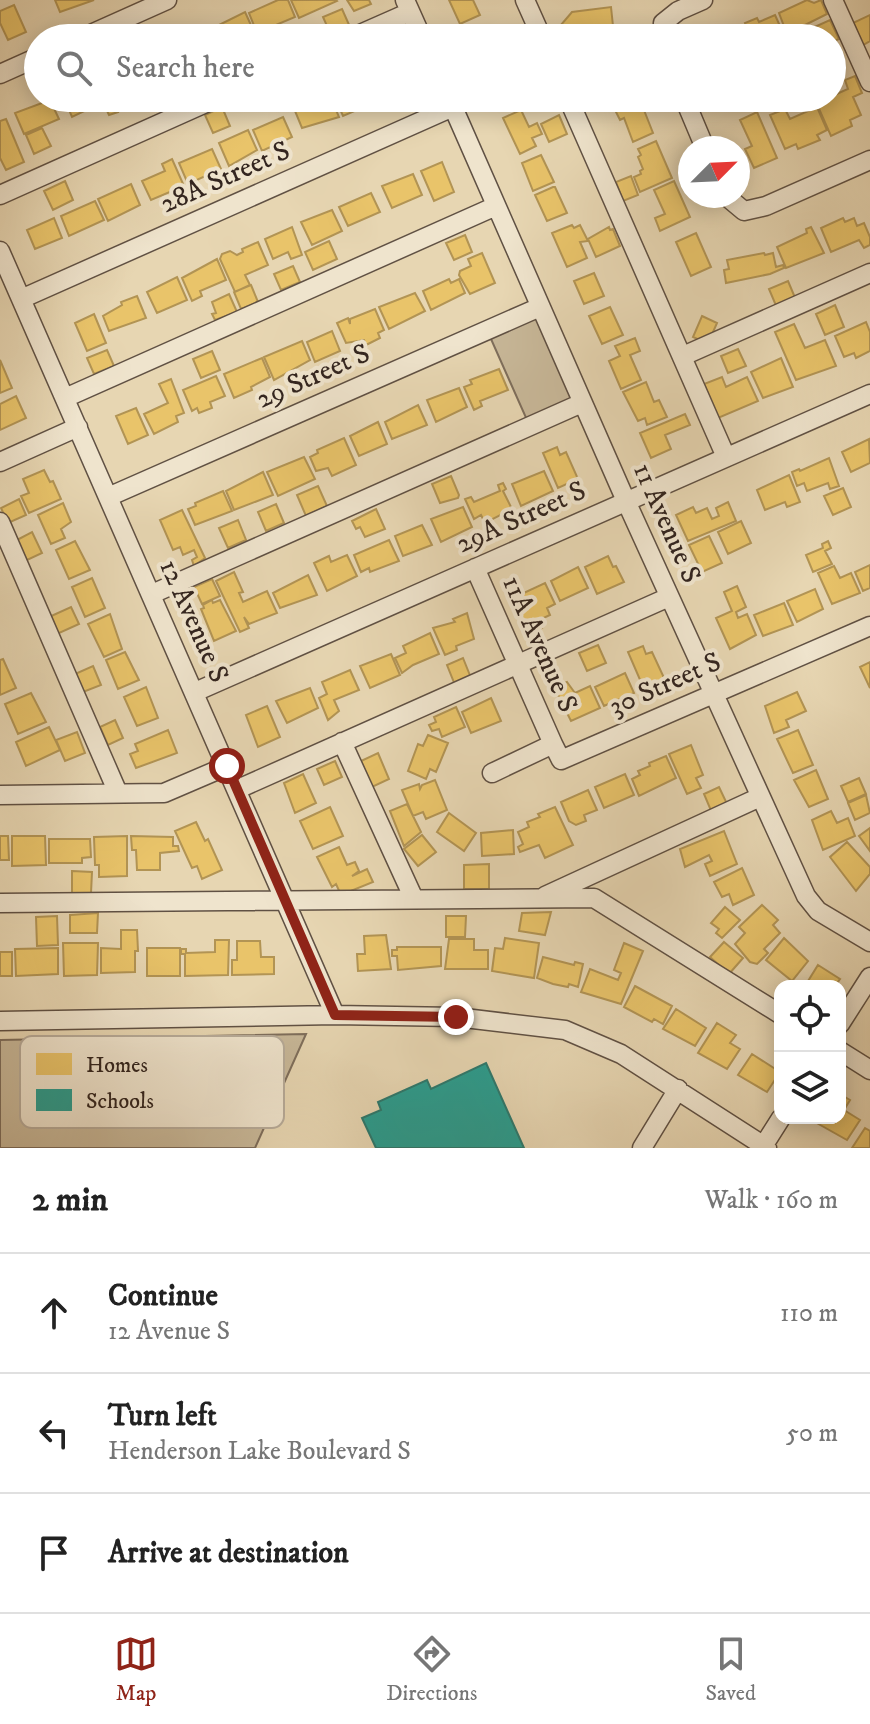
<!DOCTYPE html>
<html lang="en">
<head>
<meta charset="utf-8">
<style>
	body { margin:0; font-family:"IM FELL DW Pica",serif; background:#f2f2f2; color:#222 }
	.controls { position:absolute; right:24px; bottom:24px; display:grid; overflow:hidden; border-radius:16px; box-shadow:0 4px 20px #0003 }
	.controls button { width:72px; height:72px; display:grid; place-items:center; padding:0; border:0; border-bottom:2px solid #e0e0e0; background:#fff; color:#222; font:40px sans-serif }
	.compass { position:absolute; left:678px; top:136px; width:72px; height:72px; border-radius:50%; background:#fff; box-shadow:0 4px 20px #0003; rotate:66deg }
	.stop { position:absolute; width:24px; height:24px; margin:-18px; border:6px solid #8f2418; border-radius:50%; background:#fff }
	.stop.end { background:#8f2418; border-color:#fff; box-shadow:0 2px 8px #0008 }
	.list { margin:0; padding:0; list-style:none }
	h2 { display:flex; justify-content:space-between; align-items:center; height:104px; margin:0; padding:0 32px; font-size:34px }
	h2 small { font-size:26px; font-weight:400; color:#767676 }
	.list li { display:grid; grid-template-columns:52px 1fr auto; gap:24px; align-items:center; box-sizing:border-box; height:120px; padding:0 32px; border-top:2px solid #e0e0e0 }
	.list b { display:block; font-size:30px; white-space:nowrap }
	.list p { margin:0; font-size:26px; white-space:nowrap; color:#767676 }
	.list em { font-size:26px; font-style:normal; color:#767676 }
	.icon { flex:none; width:44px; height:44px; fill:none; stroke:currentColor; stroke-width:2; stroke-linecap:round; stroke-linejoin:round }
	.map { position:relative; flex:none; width:870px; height:1148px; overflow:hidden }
	.search { position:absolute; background:#fff; box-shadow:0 4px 20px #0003; left:24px; right:24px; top:24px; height:88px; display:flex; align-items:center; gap:20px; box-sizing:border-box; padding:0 28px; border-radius:44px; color:#767676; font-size:30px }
	.sheet { height:464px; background:#fff }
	nav { display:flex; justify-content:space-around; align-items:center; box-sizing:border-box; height:112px; border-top:2px solid #e0e0e0; background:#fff; font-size:22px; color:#767676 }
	nav a { display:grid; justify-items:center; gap:4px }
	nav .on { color:#8f2418 }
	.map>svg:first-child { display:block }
	.green { fill:#c8b899; stroke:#7e6e5c; stroke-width:2 }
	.homes { fill:#e9c46a; stroke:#b29454; stroke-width:2 }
	.schools { fill:#2a9d8f; stroke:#2d796d; stroke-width:2 }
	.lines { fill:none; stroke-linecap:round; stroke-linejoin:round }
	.minor-casing { stroke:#605144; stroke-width:21 }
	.minor { stroke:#efe4cd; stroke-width:18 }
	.route { stroke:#8f2418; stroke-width:10 }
	.labels { text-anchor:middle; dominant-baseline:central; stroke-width:8; stroke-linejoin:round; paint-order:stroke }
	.street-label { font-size:28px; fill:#33251f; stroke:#efe4cd }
	.key { fill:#efe4cd; stroke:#b7ab99; stroke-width:2 }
	.key-label { font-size:22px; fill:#33251f }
</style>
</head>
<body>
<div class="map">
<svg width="870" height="1148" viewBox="0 0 870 1148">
	<rect width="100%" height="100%" fill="#e7d6b2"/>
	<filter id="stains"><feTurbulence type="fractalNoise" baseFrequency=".0025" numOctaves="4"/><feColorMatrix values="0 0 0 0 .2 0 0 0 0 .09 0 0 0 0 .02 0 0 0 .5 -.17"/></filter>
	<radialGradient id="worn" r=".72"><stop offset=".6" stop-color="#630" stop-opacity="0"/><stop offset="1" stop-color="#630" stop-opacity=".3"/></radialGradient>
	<path class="green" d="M 540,307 L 580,396 L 527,420 L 487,330 Z
		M 306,1034 L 255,1148 L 0,1148 L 0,1040 Z"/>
	<path class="homes" d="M 55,0 L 94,0 L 60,12 Z
		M 278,0 L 288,0 L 295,17 L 257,33 L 249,13 Z
		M 291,0 L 336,0 L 337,1 L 299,18 Z
		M 347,0 L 369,0 L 371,4 L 354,11 Z
		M 449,0 L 473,0 L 480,15 L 460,24 Z
		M 807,0 L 814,3 L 821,0 L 827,14 L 787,34 L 779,13 Z
		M 14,5 L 26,32 L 8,40 L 0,23 L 0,11 Z
		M 611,7 L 613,26 L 604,27 L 606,38 L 569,38 L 561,33 L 560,26 L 572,12 Z
		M 342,9 L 350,27 L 331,35 L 323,17 Z
		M 245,12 L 255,34 L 246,38 L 211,38 L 209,33 L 217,30 L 215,27 Z
		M 775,15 L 784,35 L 782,38 L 738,38 L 737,36 L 743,34 L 741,30 L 747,28 L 745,23 L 757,18 L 759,22 Z
		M 870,15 L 870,41 L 863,45 L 853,23 Z
		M 830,20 L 839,39 L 832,42 L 832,38 L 814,38 L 810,29 Z
		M 488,27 L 493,38 L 467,38 L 466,37 Z
		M 855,76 L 862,93 L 853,97 L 861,115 L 850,120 L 852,126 L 831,136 L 816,102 L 832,98 L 832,96 L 848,89 L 845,80 Z
		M 64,98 L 97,98 L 99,104 L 72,117 Z
		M 101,98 L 113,98 L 118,112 L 109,115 Z
		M 322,98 L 331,98 L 339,117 L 302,128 L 295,111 Z
		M 335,98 L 377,98 L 378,101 L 343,116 Z
		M 497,98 L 517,98 L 520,104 L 505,110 Z
		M 50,100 L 59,119 L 24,134 L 15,113 Z
		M 640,100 L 653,133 L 633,142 L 624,118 L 620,120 L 615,110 Z
		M 222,107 L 230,126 L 213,133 L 205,115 Z
		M 817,107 L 827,130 L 817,135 L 820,140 L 798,149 L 796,144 L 785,149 L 770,115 L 785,109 L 790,119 Z
		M 521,110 L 529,127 L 537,123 L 542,134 L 532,138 L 536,146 L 520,154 L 503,118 Z
		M 757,112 L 777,158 L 754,168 L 745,149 L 752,146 L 740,120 Z
		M 559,115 L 567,134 L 549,142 L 541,124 Z
		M 283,117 L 292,137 L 262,151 L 253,130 Z
		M 6,119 L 24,162 L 6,170 L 0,158 L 0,121 Z
		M 42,128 L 51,146 L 34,154 L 26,135 Z
		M 248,130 L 257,150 L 229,166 L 219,143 Z
		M 656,141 L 672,178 L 640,192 L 634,177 L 641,174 L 640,171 L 643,169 L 638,157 L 641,155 L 638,149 Z
		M 212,149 L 221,169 L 188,184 L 179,163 Z
		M 541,155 L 554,182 L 533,191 L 522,163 Z
		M 172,159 L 184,186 L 151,200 L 142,181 L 165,171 L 162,164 Z
		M 442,162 L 454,192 L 434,201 L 421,171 Z
		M 413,174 L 422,195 L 392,208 L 382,186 Z
		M 631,176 L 638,195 L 623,201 L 616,182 Z
		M 65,181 L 73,200 L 53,210 L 44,191 Z
		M 674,181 L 690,217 L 660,231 L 655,218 L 665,214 L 654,190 Z
		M 131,184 L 140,205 L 108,221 L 98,199 Z
		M 553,187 L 555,187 L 567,213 L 547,221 L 535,195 Z
		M 371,193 L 380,212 L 348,226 L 339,207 Z
		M 95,201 L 104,220 L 69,236 L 61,216 Z
		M 332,210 L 342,231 L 312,245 L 301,222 Z
		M 54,218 L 62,238 L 35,249 L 27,230 Z
		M 843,218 L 845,222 L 854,218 L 857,226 L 864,223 L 870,237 L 870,245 L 864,248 L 859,240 L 831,252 L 821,228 Z
		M 572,225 L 574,228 L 580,225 L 588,241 L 580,242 L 587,258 L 567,267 L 552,233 Z
		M 292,227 L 302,255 L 291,259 L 288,252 L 273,259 L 265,239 Z
		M 609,227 L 610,230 L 613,229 L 620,246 L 596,257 L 588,239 Z
		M 811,227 L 824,253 L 786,268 L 777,247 L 807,233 L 806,229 Z
		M 696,233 L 711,267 L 691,276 L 676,242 Z
		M 465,235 L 472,252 L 454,260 L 446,243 Z
		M 329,241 L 337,259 L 313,270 L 305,252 Z
		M 258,242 L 268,265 L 245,275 L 250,285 L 235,292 L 220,259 L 222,254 L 230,251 L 237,255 L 243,252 L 242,249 Z
		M 482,253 L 495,283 L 470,294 L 459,275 L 460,271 L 471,266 L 468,259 Z
		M 764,253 L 765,255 L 773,253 L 776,267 L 783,265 L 784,268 L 770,274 L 726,283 L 724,270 L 729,269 L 727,260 Z
		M 217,259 L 226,280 L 200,291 L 202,296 L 192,301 L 182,278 Z
		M 293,266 L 300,282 L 281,290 L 274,274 Z
		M 594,273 L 604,296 L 584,304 L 574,281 Z
		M 177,277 L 187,300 L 157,313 L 147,292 Z
		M 449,279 L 451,283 L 459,279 L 465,293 L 431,310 L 423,291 Z
		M 788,281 L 796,300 L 777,308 L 769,289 Z
		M 251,285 L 258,302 L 241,309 L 234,292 Z
		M 415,293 L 425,311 L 389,329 L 379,307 Z
		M 229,294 L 237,312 L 215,320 L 212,314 L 216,313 L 212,302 Z
		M 137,296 L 146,318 L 109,331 L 103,316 L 122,305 L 121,302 Z
		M 835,305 L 844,327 L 825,335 L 816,314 Z
		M 610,307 L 623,335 L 602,344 L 589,316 Z
		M 375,309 L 384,330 L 378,333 L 380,338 L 366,345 L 364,340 L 346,343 L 337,323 L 348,318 L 350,324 L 350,319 Z
		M 94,314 L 106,343 L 87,351 L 75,323 Z
		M 702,316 L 717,323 L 710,339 L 704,342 L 693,337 Z
		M 866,322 L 870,332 L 870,351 L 856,358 L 854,353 L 844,357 L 835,336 Z
		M 794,324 L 805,348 L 825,340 L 836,366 L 796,380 L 775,332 Z
		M 332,331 L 340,351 L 315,362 L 307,342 Z
		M 635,338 L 640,351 L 630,355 L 641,380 L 621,389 L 609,361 L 620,356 L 615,346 Z
		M 302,341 L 310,360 L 274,380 L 264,357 Z
		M 738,349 L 746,366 L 728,373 L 721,356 Z
		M 107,350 L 114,366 L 94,374 L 87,358 Z
		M 212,351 L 220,370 L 201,378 L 193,359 Z
		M 262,358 L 270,377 L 251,387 L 252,390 L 234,398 L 224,374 Z
		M 781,358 L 793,387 L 763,398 L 751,372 Z
		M 0,360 L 12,388 L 0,393 Z
		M 499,369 L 508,390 L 480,401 L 482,406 L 474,410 L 464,387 L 472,384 L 470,380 Z
		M 216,376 L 225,396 L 210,402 L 212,408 L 199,413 L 197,408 L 192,411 L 183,390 Z
		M 722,377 L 726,387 L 747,377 L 758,401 L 718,418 L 704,384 Z
		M 171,379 L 184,413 L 176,416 L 178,422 L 154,434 L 144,414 L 168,403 L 159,384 Z
		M 646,382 L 654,402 L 659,400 L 667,417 L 647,425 L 645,418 L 638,421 L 623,392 Z
		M 459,388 L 467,407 L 436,422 L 427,400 Z
		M 16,396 L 26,418 L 0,430 L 0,404 Z
		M 418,405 L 427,425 L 392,439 L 385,422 Z
		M 136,408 L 148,435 L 128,444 L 116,416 Z
		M 685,414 L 690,425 L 665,435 L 671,449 L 651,458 L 640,433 Z
		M 378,422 L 387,444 L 359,456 L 350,436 Z
		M 344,438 L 356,465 L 332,476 L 328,468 L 316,471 L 310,457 L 318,453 L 317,450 Z
		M 869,439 L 870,463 L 851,472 L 842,452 Z
		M 557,447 L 560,455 L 566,452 L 578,479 L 558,488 L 543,453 Z
		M 304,457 L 315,479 L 278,496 L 267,472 Z
		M 829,458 L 839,486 L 830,489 L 828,483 L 807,491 L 804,483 L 797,486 L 792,472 L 799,469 L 800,471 Z
		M 44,470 L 50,482 L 53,481 L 61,499 L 29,513 L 21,496 L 29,493 L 23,479 Z
		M 544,471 L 553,491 L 521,506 L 512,484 Z
		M 263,472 L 273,495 L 234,510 L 226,491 Z
		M 789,475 L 800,502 L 787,507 L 785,502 L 765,510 L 757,490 Z
		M 451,476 L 459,495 L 458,498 L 440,503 L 432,484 Z
		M 503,483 L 506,489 L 503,491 L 512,509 L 485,523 L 481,515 L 474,519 L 465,499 L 471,497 L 474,502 L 500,491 L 498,485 Z
		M 318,486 L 327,506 L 306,516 L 297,495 Z
		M 843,488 L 851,507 L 833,515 L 824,496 Z
		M 223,491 L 232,511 L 195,525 L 188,509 L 196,506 L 195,503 Z
		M 19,499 L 26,515 L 8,523 L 1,508 Z
		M 728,502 L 736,521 L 688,541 L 676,515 L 693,507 L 696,513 L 707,508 L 712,519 L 719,516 L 716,508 Z
		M 63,503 L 71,522 L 61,529 L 65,538 L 51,544 L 38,515 Z
		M 276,504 L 284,523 L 266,531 L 258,512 Z
		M 463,507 L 472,527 L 441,542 L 431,519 Z
		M 376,509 L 385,529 L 365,537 L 360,527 L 356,529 L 352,521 Z
		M 182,510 L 205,558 L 194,566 L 192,560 L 197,557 L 194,550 L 183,555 L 180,547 L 173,550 L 160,520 Z
		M 238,520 L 246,540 L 228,548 L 219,528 Z
		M 741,521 L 751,543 L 728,554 L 718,532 Z
		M 422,525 L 432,545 L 403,556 L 395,536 Z
		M 32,532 L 42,553 L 25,561 L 15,541 Z
		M 709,536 L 722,563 L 702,572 L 689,545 Z
		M 389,540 L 399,561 L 370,572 L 369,568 L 361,572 L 354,555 Z
		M 75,541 L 90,570 L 69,579 L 56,550 Z
		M 828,541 L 831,548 L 825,551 L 832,564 L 813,572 L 806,555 L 823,548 L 822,544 Z
		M 347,555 L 357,576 L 327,591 L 314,563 L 329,556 L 331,562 Z
		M 608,556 L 613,567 L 616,566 L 624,582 L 597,594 L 585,567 Z
		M 870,565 L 870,588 L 863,591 L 855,572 Z
		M 834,566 L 840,578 L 851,573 L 860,593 L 832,604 L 818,573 Z
		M 578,567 L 588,588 L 560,601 L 551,581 Z
		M 234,572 L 243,592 L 239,593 L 243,602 L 267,591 L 277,613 L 249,624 L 244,617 L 249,628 L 240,632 L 216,581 Z
		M 308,575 L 317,595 L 280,608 L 273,593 Z
		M 92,578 L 105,608 L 85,617 L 72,587 Z
		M 212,579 L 220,596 L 202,604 L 194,587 Z
		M 545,583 L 555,604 L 547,608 L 550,615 L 539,620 L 542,628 L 528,634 L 515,597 Z
		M 737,586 L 746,607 L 736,612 L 738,618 L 747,614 L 756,635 L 730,649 L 716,618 L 732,611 L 724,592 Z
		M 815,589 L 823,609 L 797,622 L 787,601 Z
		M 212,600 L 213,603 L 220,600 L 236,631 L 214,641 L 201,609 L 204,608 L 203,605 Z
		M 784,603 L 793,625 L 763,636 L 754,615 Z
		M 71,607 L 79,624 L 57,634 L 49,617 Z
		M 467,613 L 474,639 L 456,646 L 457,650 L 445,655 L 433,628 L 455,622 L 453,619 Z
		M 110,614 L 122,649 L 104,657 L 88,624 Z
		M 430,633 L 439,654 L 413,665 L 402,673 L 395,658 L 406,653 L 403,646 Z
		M 598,645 L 606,663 L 587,671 L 579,653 Z
		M 643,646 L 646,654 L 652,652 L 665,680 L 644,689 L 628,652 Z
		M 125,652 L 139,680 L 118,689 L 106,660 Z
		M 391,654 L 400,675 L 370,688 L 360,666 Z
		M 463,658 L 471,678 L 455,685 L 447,665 Z
		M 3,659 L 16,688 L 0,695 L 0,660 Z
		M 870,662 L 870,688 L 860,667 Z
		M 93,666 L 101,685 L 83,692 L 75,674 Z
		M 350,670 L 359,690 L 334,700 L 339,711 L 328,720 L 319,698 L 327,694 L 322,682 Z
		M 625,673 L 634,693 L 604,706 L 595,687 Z
		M 567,682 L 575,693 L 590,686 L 600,708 L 571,721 L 556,691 L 558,690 L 556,686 Z
		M 146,687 L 158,718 L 137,726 L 124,697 Z
		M 310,688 L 318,708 L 287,723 L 276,701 Z
		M 797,692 L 806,711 L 786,720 L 789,727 L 774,733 L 765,706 Z
		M 31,693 L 46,722 L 18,734 L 5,704 Z
		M 491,698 L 501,721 L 471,733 L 462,712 Z
		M 267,706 L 280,737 L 258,747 L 246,715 Z
		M 456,707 L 465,727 L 442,737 L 439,729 L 432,731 L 429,725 L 436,722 L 434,717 Z
		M 115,720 L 123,738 L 108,745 L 100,727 Z
		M 49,727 L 60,750 L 26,766 L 16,742 Z
		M 168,730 L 177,753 L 136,768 L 130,754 L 138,751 L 135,744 Z
		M 798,730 L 813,765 L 793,773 L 777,739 Z
		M 77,732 L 85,753 L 65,761 L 56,740 Z
		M 428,735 L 448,743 L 436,772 L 430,769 L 426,779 L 408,771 L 418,744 L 423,746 Z
		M 691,745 L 703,775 L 696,778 L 701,788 L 687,794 L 669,754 Z
		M 378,753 L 389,779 L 372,787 L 361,761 Z
		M 666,756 L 676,778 L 639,796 L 632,779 L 640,775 L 638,771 L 650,766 L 649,763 Z
		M 335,761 L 342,777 L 324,785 L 317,769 Z
		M 816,770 L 828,799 L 809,807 L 794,780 Z
		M 303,774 L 316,803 L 295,813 L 284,783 Z
		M 625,774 L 634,795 L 604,808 L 595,787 Z
		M 859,778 L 866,794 L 848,802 L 841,786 Z
		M 435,780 L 447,810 L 426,819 L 423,812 L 413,816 L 402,790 L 419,784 L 420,789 L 422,785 Z
		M 719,787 L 728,806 L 712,813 L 704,794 Z
		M 588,790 L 597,810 L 584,815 L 586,821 L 576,825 L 569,821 L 561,802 Z
		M 866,795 L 870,813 L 855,820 L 848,803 Z
		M 407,804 L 421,832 L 404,846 L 390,811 Z
		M 330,807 L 343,836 L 313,849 L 300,821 Z
		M 555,807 L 573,845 L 545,858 L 539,845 L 520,852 L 518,847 L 523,844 L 518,832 L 529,827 L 527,822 L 540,817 L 538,814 Z
		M 831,811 L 837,823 L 848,818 L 855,836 L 823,850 L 812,820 Z
		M 449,813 L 476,833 L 464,851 L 437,832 Z
		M 196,822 L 205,841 L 208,839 L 222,870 L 202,879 L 197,866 L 192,868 L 175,831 Z
		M 870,828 L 870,851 L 859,836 Z
		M 513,830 L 514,854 L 482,856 L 481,833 Z
		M 724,831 L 737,864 L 710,876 L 705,864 L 712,861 L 709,855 L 685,867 L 680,849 Z
		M 422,835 L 436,852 L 418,866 L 404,849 Z
		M 0,836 L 8,836 L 9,860 L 0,860 Z
		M 12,836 L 45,836 L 46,865 L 12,866 Z
		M 127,836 L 127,876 L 99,877 L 99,865 L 95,865 L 94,837 Z
		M 131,836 L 173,837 L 173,846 L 178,846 L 179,851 L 160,853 L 160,870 L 137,870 L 136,850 L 132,850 Z
		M 49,839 L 90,839 L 91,857 L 82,858 L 82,863 L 49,863 Z
		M 847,842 L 870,867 L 870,874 L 856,891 L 830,857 Z
		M 339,847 L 347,865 L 355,862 L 359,871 L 352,876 L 367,869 L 373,882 L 341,895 L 336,884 L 332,887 L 317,857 Z
		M 489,864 L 489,889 L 464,889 L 464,865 Z
		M 742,868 L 754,895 L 733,905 L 729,894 L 722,897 L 714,882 Z
		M 72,871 L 92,872 L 91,893 L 72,893 Z
		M 762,905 L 778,920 L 773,925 L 780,933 L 764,949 L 768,953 L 757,964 L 750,962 L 735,944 L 745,933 L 739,927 Z
		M 725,907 L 740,920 L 722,938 L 716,933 L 719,929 L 711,923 Z
		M 551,912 L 545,935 L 519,931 L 522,913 Z
		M 98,913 L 97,933 L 70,933 L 70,915 Z
		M 57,916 L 58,945 L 37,946 L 36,917 Z
		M 446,916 L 466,916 L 465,937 L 446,937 Z
		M 121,930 L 137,930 L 138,951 L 135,951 L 135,972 L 101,973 L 101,948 L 121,949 Z
		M 386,935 L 391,969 L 358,971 L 357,954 L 365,954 L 364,936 Z
		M 505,938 L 539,943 L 534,978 L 492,971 L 495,948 L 503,949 Z
		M 784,938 L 808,961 L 792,981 L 766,960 Z
		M 449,939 L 474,939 L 474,950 L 488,950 L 488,969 L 445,969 Z
		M 215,940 L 229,940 L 228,975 L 185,976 L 185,954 L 181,954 L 181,949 L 186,949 L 186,953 L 215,952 Z
		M 237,941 L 260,941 L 261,957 L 274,957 L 274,974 L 232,975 L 232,960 L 237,960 Z
		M 724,942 L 743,958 L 729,974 L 710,957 Z
		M 63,943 L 98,943 L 97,975 L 64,976 Z
		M 624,943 L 643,951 L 621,1004 L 581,992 L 590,969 L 618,980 L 621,973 L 614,970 Z
		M 397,947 L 441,947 L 441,966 L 398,970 L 397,956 L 392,956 L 392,950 L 397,950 Z
		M 58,948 L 58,974 L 16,976 L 15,949 Z
		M 147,948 L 180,948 L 180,976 L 147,976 Z
		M 0,952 L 12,952 L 12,976 L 0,976 Z
		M 543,957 L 574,965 L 575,962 L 583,964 L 578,987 L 569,984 L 568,987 L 553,984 L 537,978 Z
		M 818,965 L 840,979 L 835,986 L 805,986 Z
		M 635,986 L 672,1006 L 663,1024 L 654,1019 L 652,1022 L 624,1007 Z
		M 676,1009 L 706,1028 L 695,1046 L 663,1029 Z
		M 717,1023 L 736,1035 L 730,1043 L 740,1049 L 727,1069 L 698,1053 Z
		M 752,1054 L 780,1072 L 767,1092 L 738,1075 Z
		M 840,1094 L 850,1100 L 844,1110 L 860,1120 L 847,1140 L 815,1122 L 818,1118 L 840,1118 Z
		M 865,1128 L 870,1131 L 870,1148 L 852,1148 Z"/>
	<path class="schools" d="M 486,1063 L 524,1148 L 376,1148 L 362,1118 L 381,1110 L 378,1102 L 427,1080 L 431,1089 Z"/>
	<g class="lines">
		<defs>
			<path id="minor" d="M 405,0 L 422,38
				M 525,0 L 542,38
				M 833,0 L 870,82
				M 82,38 L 167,0
				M 351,38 L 410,12
				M 662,38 L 663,23 L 678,11 L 703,0
				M 0,74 L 38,57
				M 449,98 L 626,501 L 806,896 L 818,911 L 870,942
				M 568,98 L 726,457
				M 684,98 L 705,148
				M 0,195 L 217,98
				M 726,196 L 744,211 L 766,206 L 870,160
				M 0,251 L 335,1015
				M 21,299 L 453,107
				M 683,356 L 870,273
				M 65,398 L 496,206
				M 0,462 L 78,427
				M 108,497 L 540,307
				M 0,522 L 118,793
				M 475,568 L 553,744
				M 152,594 L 582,403
				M 195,692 L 870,394
				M 342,742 L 414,899
				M 492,773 L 553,744 L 561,760 L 870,626
				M 238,789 L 669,597
				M 0,795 L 164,793 L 227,766
				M 545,896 L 760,797
				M 0,903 L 594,898 L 780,1014
				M 0,1021 L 335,1015 L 456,1017 L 565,1030 L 621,1054 L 767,1148
				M 840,1024 L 870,977
				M 840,1051 L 870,1070
				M 642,1148 L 678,1089
				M 762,1148 L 781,1118"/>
		</defs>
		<use href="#minor" class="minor-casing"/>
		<use href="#minor" class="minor"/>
	</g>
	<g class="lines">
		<path class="route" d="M 227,766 L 335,1015 L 456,1017"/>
	</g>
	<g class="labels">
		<g class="street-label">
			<text transform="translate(225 177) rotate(-24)">28A Street S</text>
			<text transform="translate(313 376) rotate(-24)">29 Street S</text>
			<text transform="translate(521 517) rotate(-24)">29A Street S</text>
			<text transform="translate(667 523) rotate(66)">11 Avenue S</text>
			<text transform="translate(194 621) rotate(66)">12 Avenue S</text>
			<text transform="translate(540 644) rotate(66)">11A Avenue S</text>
			<text transform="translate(665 684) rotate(-24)">30 Street S</text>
		</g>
	</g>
	<rect x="20" y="1036" width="264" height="92" rx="12" class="key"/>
	<rect x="36" y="1053" width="36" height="22" fill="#e9c46a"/>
	<rect x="36" y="1089" width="36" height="22" fill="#2a9d8f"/>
	<g class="key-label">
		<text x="86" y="1072">Homes</text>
		<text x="86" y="1108">Schools</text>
	</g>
	<rect width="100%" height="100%" filter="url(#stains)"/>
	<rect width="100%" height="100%" fill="url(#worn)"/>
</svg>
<div class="controls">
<button><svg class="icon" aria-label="locate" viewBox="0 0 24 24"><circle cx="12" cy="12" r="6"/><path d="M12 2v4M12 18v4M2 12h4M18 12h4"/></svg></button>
<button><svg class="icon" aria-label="layers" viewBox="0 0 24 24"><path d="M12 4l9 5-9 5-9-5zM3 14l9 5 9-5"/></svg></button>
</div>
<svg class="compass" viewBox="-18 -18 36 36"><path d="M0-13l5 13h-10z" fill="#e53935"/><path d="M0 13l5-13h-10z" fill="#767676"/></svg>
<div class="stop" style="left:227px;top:766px"></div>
<div class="stop end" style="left:456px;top:1017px"></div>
<div class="search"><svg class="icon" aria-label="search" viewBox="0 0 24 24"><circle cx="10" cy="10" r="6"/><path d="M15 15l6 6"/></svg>Search here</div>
</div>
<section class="sheet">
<h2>2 min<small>Walk · 160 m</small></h2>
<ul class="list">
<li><svg class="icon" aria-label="ahead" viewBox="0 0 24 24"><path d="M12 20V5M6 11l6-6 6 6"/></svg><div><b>Continue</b><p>12 Avenue S</p></div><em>110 m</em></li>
<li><svg class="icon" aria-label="left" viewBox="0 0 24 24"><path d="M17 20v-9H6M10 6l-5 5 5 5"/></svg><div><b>Turn left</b><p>Henderson Lake Boulevard S</p></div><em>50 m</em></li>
<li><svg class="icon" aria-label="arrive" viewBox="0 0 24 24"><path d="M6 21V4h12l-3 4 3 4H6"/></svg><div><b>Arrive at destination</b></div></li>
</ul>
</section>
<nav>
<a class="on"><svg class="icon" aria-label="map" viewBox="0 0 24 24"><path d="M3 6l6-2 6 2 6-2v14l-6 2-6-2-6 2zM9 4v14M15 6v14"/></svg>Map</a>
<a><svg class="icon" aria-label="directions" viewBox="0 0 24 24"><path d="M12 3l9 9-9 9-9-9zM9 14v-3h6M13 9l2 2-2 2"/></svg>Directions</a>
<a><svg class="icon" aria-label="saved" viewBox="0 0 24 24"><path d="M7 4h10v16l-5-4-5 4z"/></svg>Saved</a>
</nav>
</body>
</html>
